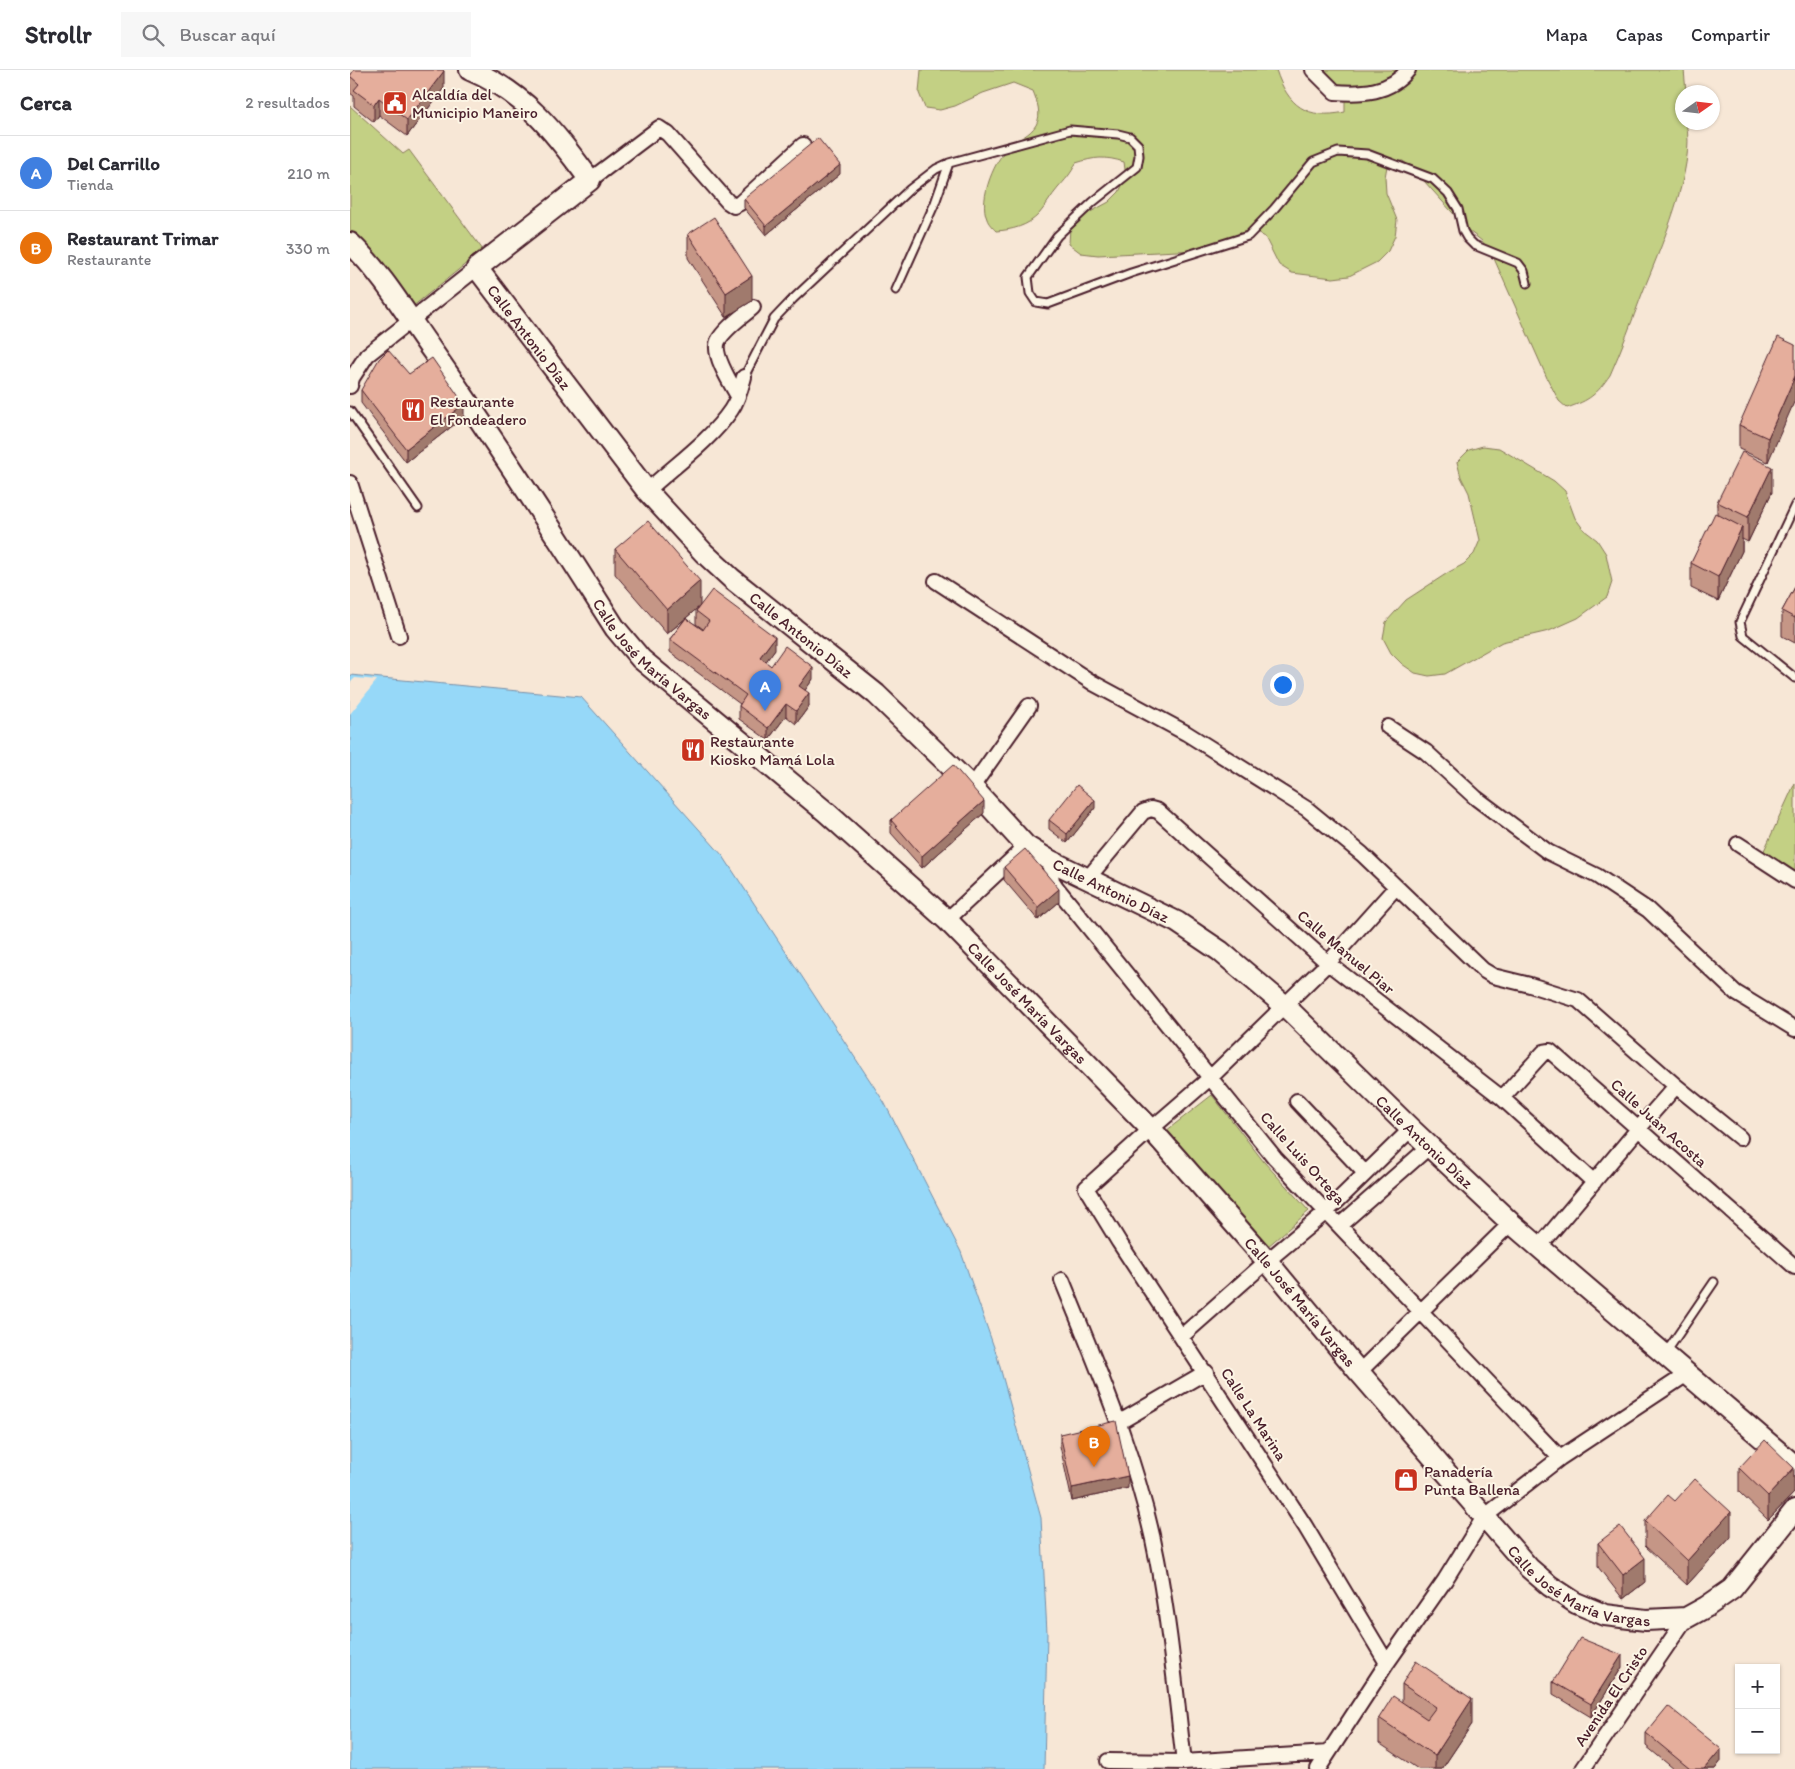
<!DOCTYPE html>
<html lang="es">
<head>
<meta charset="utf-8">
<style>
	body { margin:0; font-family:Itim,sans-serif; background:#f7f7f7; color:#2b2b33 }
	.controls { position:absolute; right:15px; bottom:15px; display:grid; overflow:hidden; border-radius:0px; box-shadow:0 1px 4px #0004 }
	.controls button { width:45px; height:45px; display:grid; place-items:center; padding:0; border:0; border-bottom:1px solid #e1e1e2; background:#fff; color:#2b2b33; font:25px sans-serif }
	.compass { position:absolute; left:1325px; top:15px; width:45px; height:45px; border-radius:50%; background:#fff; box-shadow:0 1px 4px #0004; rotate:76deg }
	.you { position:absolute; left:932px; top:614px; width:18px; height:18px; margin:-12px; border:4px solid #fff; border-radius:50%; background:#1a73e8; box-shadow:0 0 0 8px #1a73e833 }
	.badge { display:grid; place-items:center; width:32px; height:32px; border-radius:50%; background:#1a73e8; color:#fff; font-size:16px; font-weight:700 }
	.pin { position:absolute; translate:-50% -41px; filter:drop-shadow(0 1px 2px #0008) }
	.pin::after { content:''; position:absolute; top:26px; width:18px; height:15px; background:inherit; clip-path:polygon(0 0,100% 0,50% 100%) }
	.list { margin:0; padding:0; list-style:none }
	h2 { display:flex; justify-content:space-between; align-items:center; height:65px; margin:0; padding:0 20px; font-size:21px }
	h2 small { font-size:16px; font-weight:400; color:#7c7c81 }
	.list li { display:grid; grid-template-columns:32px 1fr auto; gap:15px; align-items:center; box-sizing:border-box; height:75px; padding:0 20px; border-top:1px solid #e1e1e2 }
	.list b { display:block; font-size:19px; white-space:nowrap }
	.list p { margin:0; font-size:16px; white-space:nowrap; color:#7c7c81 }
	.list em { font-size:16px; font-style:normal; color:#7c7c81 }
	.icon { flex:none; width:28px; height:28px; fill:none; stroke:currentColor; stroke-width:2; stroke-linecap:round; stroke-linejoin:round }
	.map { position:relative; flex:none; width:1445px; height:1699px; overflow:hidden }
	header { display:flex; align-items:center; gap:30px; box-sizing:border-box; height:70px; padding:0 25px; background:#fff; border-bottom:1px solid #e1e1e2 }
	header strong { font-size:24px }
	nav { display:flex; gap:28px; margin-inline-start:auto; font-size:18px }
	.search { width:350px; height:45px; background:#f7f7f7; display:flex; align-items:center; gap:12px; box-sizing:border-box; padding:0 18px; border-radius:0px; color:#7c7c81; font-size:19px }
	main { display:flex }
	aside { flex:1; background:#fff }
	.map>svg:first-child { display:block }
	.green { fill:#c3d084; stroke:#867858 }
	.water { fill:#96d8f8; stroke:#788ea6 }
	.pier { fill:#f7e7d6 }
	.lines { fill:none; stroke-linecap:round; stroke-linejoin:round }
	.lane-casing { stroke:#4a1f2b; stroke-width:11 }
	.street-casing { stroke:#4a1f2b; stroke-width:18 }
	.secondary-casing { stroke:#4a1f2b; stroke-width:24 }
	.lane { stroke:#fcf5e5; stroke-width:7 }
	.street { stroke:#fcf5e5; stroke-width:14 }
	.secondary { stroke:#fcf5e5; stroke-width:20 }
	.wall { fill:#c59686; stroke:#4a1f2b; fill-rule:evenodd }
	.shaded-wall { fill:#a07a6d; stroke:#4a1f2b }
	.building { fill:#e5ae9c; stroke:#4a1f2b }
	.labels { text-anchor:middle; dominant-baseline:central; stroke-width:4; stroke-linejoin:round; paint-order:stroke }
	.poi-label { font-size:16px; fill:#4a1f2b; stroke:#fcf5e5; text-anchor:start }
	.street-label { font-size:16px; fill:#4a1f2b; stroke:#fcf5e5 }
</style>
</head>
<body>
<header>
<strong>Strollr</strong>
<div class="search"><svg class="icon" aria-label="search" viewBox="0 0 24 24"><circle cx="10" cy="10" r="6"/><path d="M15 15l6 6"/></svg>Buscar aquí</div>
<nav><a>Mapa</a><a>Capas</a><a>Compartir</a></nav>
</header>
<main>
<aside>
<h2>Cerca<small>2 resultados</small></h2>
<ul class="list">
<li><span class="badge" style="background:#3f7fe0">A</span><div><b>Del Carrillo</b><p>Tienda</p></div><em>210 m</em></li>
<li><span class="badge" style="background:#e8710a">B</span><div><b>Restaurant Trimar</b><p>Restaurante</p></div><em>330 m</em></li>
</ul>
</aside>
<div class="map">
<svg width="1445" height="1699" viewBox="0 0 1445 1699">
	<rect width="100%" height="100%" fill="#f7e7d6"/>
	<filter id="ink" filterUnits="userSpaceOnUse"><feTurbulence type="fractalNoise" baseFrequency=".02" numOctaves="2"/><feDisplacementMap in="SourceGraphic" scale="10" xChannelSelector="R" yChannelSelector="G"/><feConvolveMatrix kernelMatrix="1 2 1 2 8 2 1 2 1" color-interpolation-filters="sRGB"/></filter>
	<g filter="url(#ink)">
		<path class="green" d="M 571,0 L 926,0 C 938,36 957,50 995,42 L 995,26 L 985,10 L 972,0 L 1334,0 L 1336,22 L 1332,22 L 1332,52 L 1336,53 C 1347,97 1309,181 1292,224 C 1282,251 1272,278 1260,305 C 1246,325 1240,330 1217,338 L 1209,331 L 1197,308 L 1142,184 L 1132,171 L 1119,161 L 1065,101 L 1053,91 L 1038,91 L 1035,107 L 1036,123 L 1047,150 L 1045,166 L 1038,181 L 1027,192 L 999,206 L 983,208 L 942,203 L 929,195 L 915,167 L 902,159 L 888,164 L 876,171 L 847,180 L 748,185 L 731,183 L 719,174 L 720,157 L 731,147 L 759,132 L 769,122 L 776,107 L 774,92 C 755,86 745,87 726,93 C 721,104 715,110 708,118 C 701,126 696,136 689,144 C 678,156 662,160 646,161 C 643,158 638,153 637,149 C 628,129 645,87 662,74 C 670,68 680,65 686,55 C 692,45 687,31 683,21 L 663,13 L 633,23 L 605,36 L 590,40 L 575,38 L 569,23 Z
			M 0,36 L 53,84 L 59,80 L 133,180 L 62,237 L 0,164 Z
			M 1133,376 L 1149,378 L 1204,411 L 1215,421 L 1225,448 L 1234,460 L 1247,470 L 1256,484 L 1262,512 L 1257,527 L 1228,548 L 1199,561 L 1152,572 L 1095,604 L 1079,606 L 1065,603 L 1052,594 L 1041,583 L 1033,568 L 1036,552 L 1056,530 L 1099,502 L 1114,494 L 1124,484 L 1130,470 L 1119,423 L 1111,407 L 1107,392 L 1119,380 Z
			M 1445,713 L 1445,804 L 1412,785 Z
			M 862,1025 L 914,1092 L 959,1141 L 917,1177 L 816,1061 Z"/>
		<path class="water" d="M 0,605 L 231,627 L 373,786 L 534,1032 L 611,1182 L 647,1286 L 691,1448 L 697,1563 L 694,1699 L 0,1699 Z"/>
		<path class="pier" d="M 5,608 L 27,610 L 0,644 L 0,613 Z"/>
		<g class="lines">
			<defs>
				<path id="lane" d="M 546,220 L 585,133 L 599,93
					M 394,307 L 424,249 L 443,229 L 560,119 L 586,99 L 599,93 L 720,60 L 768,64 L 780,67 L 788,75 L 789,86 L 787,97 L 743,132 L 707,166 L 678,207 L 680,223 L 686,232 L 698,234 L 781,203 L 898,166 L 924,139 L 963,92 L 988,82 L 1017,84 L 1083,109 L 1098,123 L 1108,139 L 1113,161 L 1117,168 L 1124,175 L 1168,193 L 1174,201 L 1177,213
					M 0,341 L 68,438
					M 1445,435 L 1390,552 L 1393,566 L 1445,608
					M 1315,1284 L 1364,1212"/>
				<path id="street" d="M 963,0 L 985,22 C 1012,24 1040,23 1058,0
					M 240,110 L 309,58 L 318,64 L 378,132 L 384,136 L 390,133 L 453,75
					M 0,316 L 2,308 L 17,285 L 127,198
					M 388,326 C 381,314 362,284 368,271 C 375,258 392,247 403,237
					M 0,413 L 49,566
					M 297,421 C 325,395 360,371 381,340 C 388,330 391,318 394,307
					M 586,511 L 743,613 L 836,663 L 957,739 L 1012,784 L 1133,900 L 1143,906 L 1180,915 L 1228,930 L 1326,1016 L 1390,1068
					M 1038,657 L 1076,682 L 1126,728 L 1198,782 L 1247,806 L 1298,840 L 1386,923 L 1445,959
					M 622,717 L 679,636
					M 1388,774 L 1445,811
					M 699,790 L 702,811 L 706,817 L 925,1088 L 1210,1388
					M 738,808 L 793,742 L 801,739 L 808,741 L 978,893 L 1152,1028 L 1244,1112
					M 597,850 L 676,776
					M 1152,1028 L 1194,982 L 1200,981 L 1445,1197
					M 947,1031 L 1015,1103
					M 990,1155 L 1080,1076
					M 1189,1177 L 1289,1058 L 1326,1016
					M 712,1210 C 749,1301 789,1393 807,1489 C 820,1556 826,1625 834,1692
					M 832,1266 L 917,1191 L 977,1141 L 1061,1059
					M 1009,1302 L 1161,1153
					M 768,1353 L 856,1302
					M 1037,1593 L 955,1456 L 769,1172 L 736,1118 L 801,1059 L 860,1008 L 978,893 L 1046,817
					M 758,1691 L 834,1692 L 978,1683
					M 968,1699 L 1037,1593 L 1095,1510 L 1134,1447 L 1210,1388 L 1337,1304
					M 1233,1699 L 1336,1548"/>
				<g id="secondary">
					<path id="s1" d="M 120,0 C 176,23 205,63 240,110 L 127,198 L 297,421 L 354,483 L 382,509 L 526,624 L 622,717 L 676,776 L 699,790 L 827,852 L 870,881 L 934,935 L 1061,1059 L 1161,1153 L 1445,1396"/>
					<path id="s2" d="M 0,173 C 33,204 57,246 83,282 C 146,372 206,465 265,558 L 291,589 L 476,742 L 597,850 L 801,1059 L 917,1191 L 1009,1302 L 1179,1498 L 1200,1516 L 1226,1533 L 1255,1545 L 1296,1550 L 1336,1548 L 1356,1537 L 1382,1519 L 1445,1440"/>
				</g>
			</defs>
			<use href="#lane" class="lane-casing"/>
			<use href="#street" class="street-casing"/>
			<use href="#secondary" class="secondary-casing"/>
			<use href="#lane" class="lane"/>
			<use href="#street" class="street"/>
			<use href="#secondary" class="secondary"/>
		</g>
		<path class="wall" d="M 0,5 L 94,18 L 57,66 L 29,45 L 24,52 L 4,36 L 4,26 L 0,23 Z
			M 490,104 L 416,165 L 394,138 L 394,129 Z
			M 338,164 L 402,231 L 376,247 L 338,188 Z
			M 1445,275 L 1418,392 L 1389,379 L 1389,355 Z
			M 59,304 L 114,347 L 56,392 L 11,333 L 11,320 Z
			M 1422,422 L 1398,472 L 1392,469 L 1392,481 L 1368,531 L 1341,518 L 1341,493 L 1367,444 L 1367,432 Z
			M 265,479 L 350,536 L 425,579 L 415,592 L 421,596 L 463,609 L 455,620 L 459,636 L 446,654 L 436,646 L 418,670 L 389,649 L 389,636 L 390,634 L 320,582 L 320,569 L 335,549 L 317,564 L 265,504 ZM 350,536 L 346,541 L 346,554 L 353,559 L 353,560 L 336,548 Z
			M 1445,517 L 1445,573 L 1432,566 L 1432,541 Z
			M 745,738 L 717,773 L 699,759 L 699,750 Z
			M 634,743 L 572,798 L 541,763 L 541,750 Z
			M 654,797 L 709,832 L 688,850 L 654,810 Z
			M 710,1364 L 778,1418 L 722,1431 L 710,1376 Z
			M 1389,1398 L 1444,1423 L 1418,1450 L 1389,1422 Z
			M 1325,1431 L 1381,1467 L 1337,1515 L 1295,1476 L 1295,1451 Z
			M 1248,1473 L 1295,1512 L 1273,1529 L 1248,1497 Z
			M 1272,1597 L 1241,1647 L 1203,1624 L 1203,1612 Z
			M 1052,1614 L 1122,1654 L 1092,1699 L 1068,1699 L 1029,1673 L 1029,1648 L 1052,1631 Z
			M 1296,1663 L 1371,1691 L 1365,1699 L 1324,1699 L 1296,1676 Z"/>
		<path class="shaded-wall" d="M 94,1 L 94,18 L 57,66 L 57,50 Z
			M 29,28 L 29,45 L 24,52 L 24,35 Z
			M 490,95 L 490,104 L 416,165 L 416,156 Z
			M 402,206 L 402,231 L 376,247 L 376,223 Z
			M 1445,306 L 1445,330 L 1418,392 L 1418,368 Z
			M 114,334 L 114,347 L 56,392 L 56,379 Z
			M 1422,397 L 1422,422 L 1398,472 L 1398,447 Z
			M 1392,457 L 1392,481 L 1368,531 L 1368,507 Z
			M 350,511 L 350,536 L 317,564 L 317,540 Z
			M 425,567 L 425,579 L 410,600 L 410,587 Z
			M 463,597 L 463,609 L 449,629 L 449,616 Z
			M 459,623 L 459,636 L 446,654 L 446,641 Z
			M 436,634 L 436,646 L 418,670 L 418,658 Z
			M 745,730 L 745,738 L 717,773 L 717,764 Z
			M 634,731 L 634,743 L 572,798 L 572,786 Z
			M 709,819 L 709,832 L 688,850 L 688,837 Z
			M 1444,1398 L 1444,1423 L 1418,1450 L 1418,1426 Z
			M 778,1406 L 778,1418 L 722,1431 L 722,1418 Z
			M 1381,1442 L 1381,1467 L 1337,1515 L 1337,1491 Z
			M 1295,1488 L 1295,1512 L 1273,1529 L 1273,1505 Z
			M 1272,1585 L 1272,1597 L 1241,1647 L 1241,1634 Z
			M 1122,1629 L 1122,1654 L 1092,1699 L 1085,1699 L 1085,1686 Z
			M 1371,1679 L 1371,1691 L 1365,1699 L 1354,1699 Z"/>
		<path class="building" d="M 4,0 L 93,0 L 94,1 L 57,50 L 29,28 L 24,35 L 4,20 L 9,14 L 0,6 Z
			M 468,68 L 490,95 L 416,156 L 394,129 Z
			M 364,147 L 402,206 L 376,223 L 338,164 Z
			M 1428,267 L 1445,275 L 1445,306 L 1418,368 L 1389,355 Z
			M 38,280 L 59,304 L 82,288 L 114,334 L 56,379 L 11,320 L 29,289 Z
			M 1392,382 L 1422,397 L 1398,447 L 1367,432 Z
			M 1365,443 L 1392,457 L 1368,507 L 1341,493 Z
			M 298,451 L 350,511 L 317,540 L 265,479 Z
			M 1445,517 L 1445,548 L 1432,541 Z
			M 362,520 L 425,567 L 410,587 L 421,596 L 435,576 L 463,597 L 449,616 L 459,623 L 446,641 L 436,634 L 418,658 L 389,636 L 396,625 L 320,569 L 336,548 L 353,560 L 359,551 L 346,541 Z
			M 603,695 L 634,731 L 572,786 L 541,750 Z
			M 727,715 L 745,730 L 717,764 L 699,750 Z
			M 675,779 L 709,819 L 688,837 L 654,797 Z
			M 766,1351 L 778,1406 L 722,1418 L 710,1364 Z
			M 1415,1370 L 1444,1398 L 1418,1426 L 1389,1398 Z
			M 1345,1409 L 1381,1442 L 1337,1491 L 1295,1451 L 1318,1425 L 1325,1431 Z
			M 1270,1456 L 1295,1488 L 1273,1505 L 1248,1473 Z
			M 1230,1568 L 1272,1585 L 1241,1634 L 1203,1612 Z
			M 1066,1591 L 1122,1629 L 1085,1686 L 1029,1648 L 1043,1626 L 1077,1649 L 1086,1637 L 1052,1614 Z
			M 1318,1636 L 1371,1679 L 1354,1699 L 1340,1699 L 1296,1663 Z"/>
	</g>
	<defs>
		<symbol id="civic-square" viewBox="-11 -11 22 22"><rect x="-9" y="-9" width="18" height="18" rx="4" fill="#c8321e" stroke="#fcf5e5"/><path d="M-.6-6.5H3V-4.5H.6V-3L4-1V1h2V6H-6V1h2V-1L-.6-3ZM-1.2 2.5V6h2.4V2.5Z" fill="#fff"/></symbol>
		<symbol id="restaurant-square" viewBox="-11 -11 22 22"><rect x="-9" y="-9" width="18" height="18" rx="4" fill="#c8321e" stroke="#fcf5e5"/><path d="M-5-6h1v4h1v-4h1v4h1v-4h1v5L-1.5 .5V6h-2V.5L-5-1ZM5-6V6H3V1.5H1.5Q1.5-4 5-6Z" fill="#fff"/></symbol>
		<symbol id="shop-square" viewBox="-11 -11 22 22"><rect x="-9" y="-9" width="18" height="18" rx="4" fill="#c8321e" stroke="#fcf5e5"/><path d="M-5-2.5h2.3a2.7 3.5 0 0 1 5.4 0H5L5.5 6h-11ZM-1.5-2.5h3a1.5 2.3 0 0 0-3 0Z" fill="#fff"/></symbol>
	</defs>
	<g fill-rule="evenodd">
		<use href="#civic-square" x="31" y="19" width="28" height="28"/>
		<use href="#restaurant-square" x="49" y="326" width="28" height="28"/>
		<use href="#restaurant-square" x="329" y="666" width="28" height="28"/>
		<use href="#shop-square" x="1042" y="1396" width="28" height="28"/>
	</g>
	<g class="labels">
		<g class="poi-label">
			<text x="62" y="24">Alcaldía del<tspan x="62" dy="18">Municipio Maneiro</tspan></text>
			<text x="80" y="331">Restaurante<tspan x="80" dy="18">El Fondeadero</tspan></text>
			<text x="360" y="671">Restaurante<tspan x="360" dy="18">Kiosko Mamá Lola</tspan></text>
			<text x="1074" y="1401">Panadería<tspan x="1074" dy="18">Punta Ballena</tspan></text>
		</g>
		<g class="street-label">
			<text stroke="none"><textPath href="#s1" startOffset="395">Calle Antonio Díaz</textPath></text>
			<text stroke="none"><textPath href="#s1" startOffset="800">Calle Antonio Díaz</textPath></text>
			<text stroke="none"><textPath href="#s2" startOffset="516">Calle José María Vargas</textPath></text>
			<text stroke="none"><textPath href="#s1" startOffset="1205">Calle Antonio Díaz</textPath></text>
			<text transform="translate(996 882) rotate(40)">Calle Manuel Piar</text>
			<text stroke="none"><textPath href="#s2" startOffset="1026">Calle José María Vargas</textPath></text>
			<text transform="translate(1309 1053) rotate(42)">Calle Juan Acosta</text>
			<text stroke="none"><textPath href="#s1" startOffset="1610">Calle Antonio Díaz</textPath></text>
			<text transform="translate(953 1088) rotate(48)">Calle Luis Ortega</text>
			<text stroke="none"><textPath href="#s2" startOffset="1431">Calle José María Vargas</textPath></text>
			<text transform="translate(904 1344) rotate(57)">Calle La Marina</text>
			<text stroke="none"><textPath href="#s2" startOffset="1836">Calle José María Vargas</textPath></text>
			<text transform="translate(1261 1626) rotate(-56)">Avenida El Cristo</text>
		</g>
	</g>
</svg>
<div class="controls">
<button>+</button>
<button>−</button>
</div>
<svg class="compass" viewBox="-18 -18 36 36"><path d="M0-13l5 13h-10z" fill="#e53935"/><path d="M0 13l5-13h-10z" fill="#7c7c81"/></svg>
<div class="you"></div>
<div class="pin badge" style="left:415px;top:641px;background:#3f7fe0">A</div>
<div class="pin badge" style="left:744px;top:1397px;background:#e8710a">B</div>
</div>
</main>
</body>
</html>
